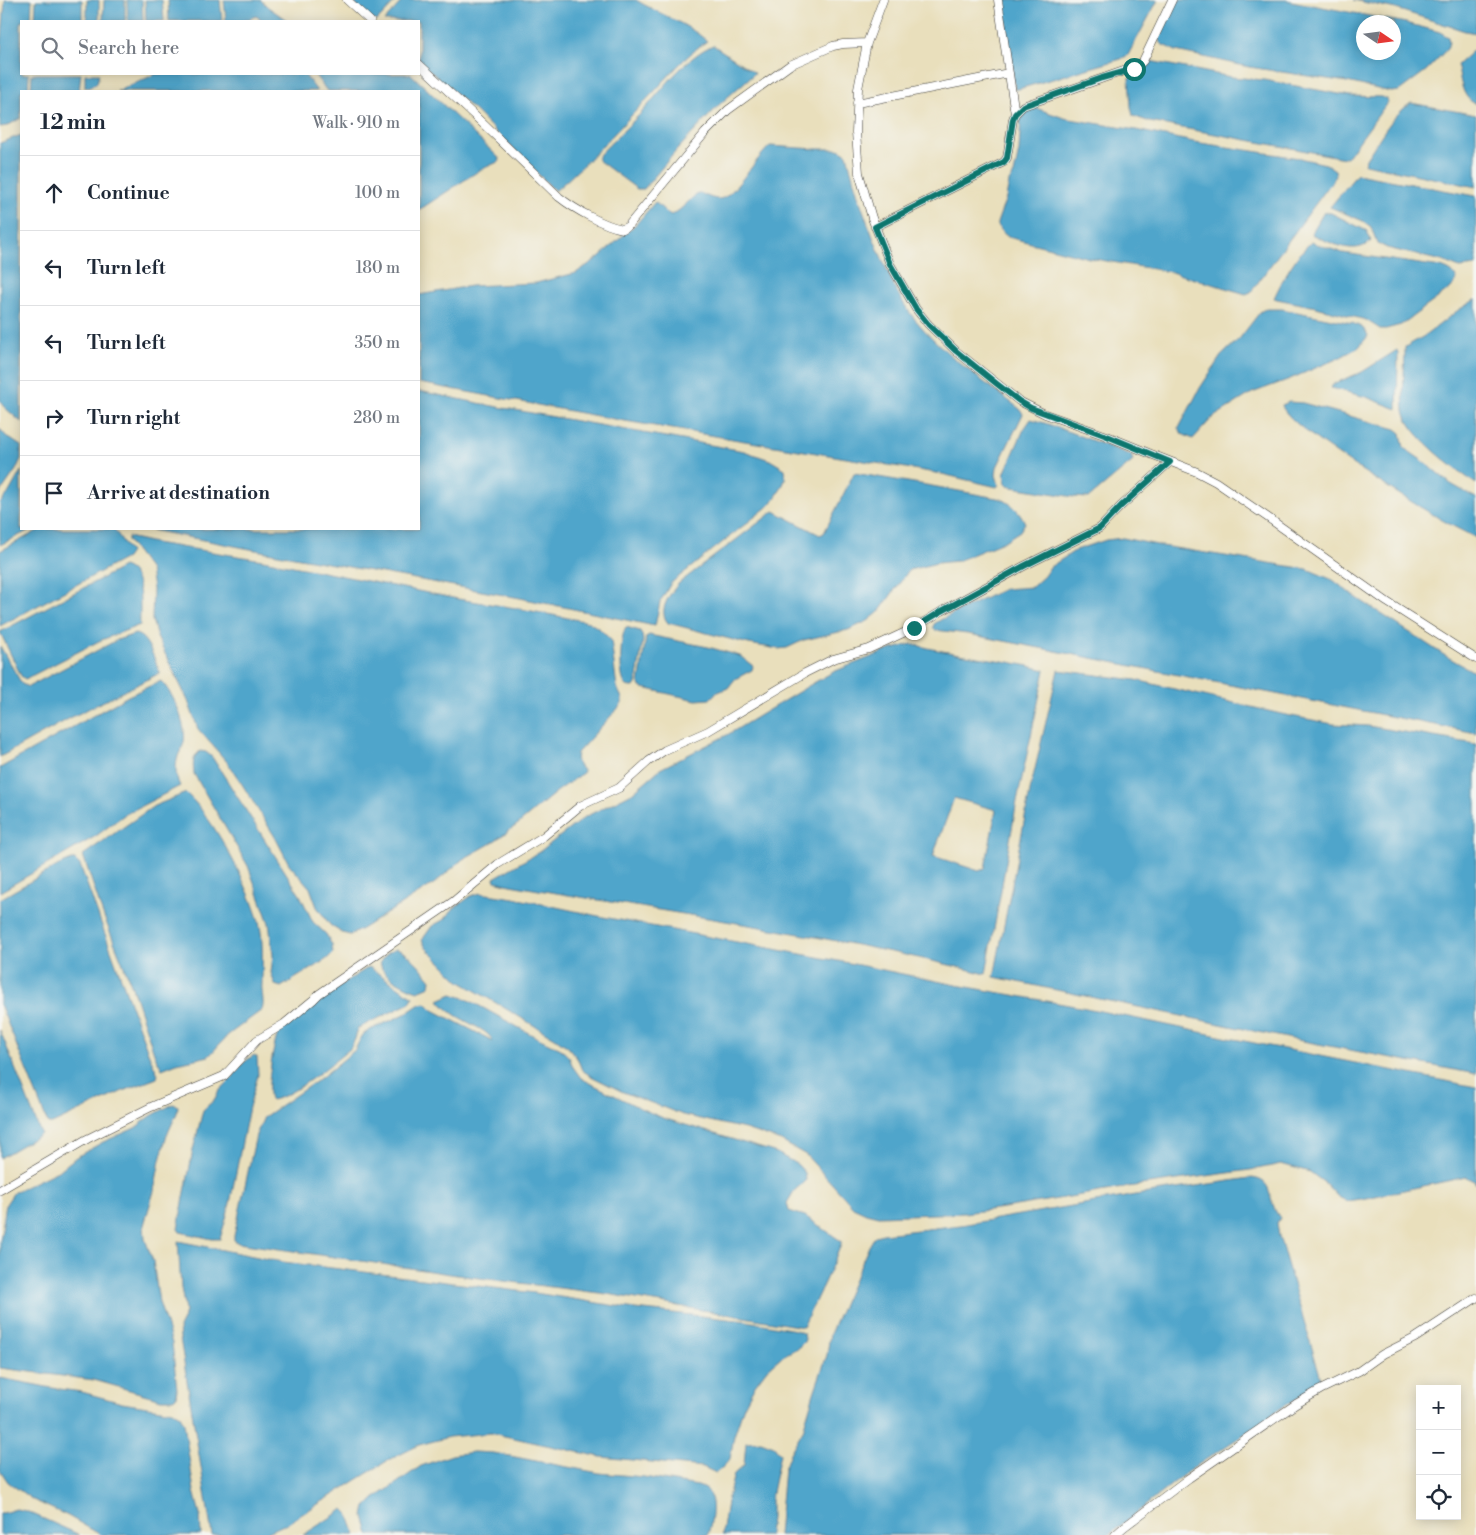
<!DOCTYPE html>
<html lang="en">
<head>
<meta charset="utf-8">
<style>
	body { margin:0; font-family:"Libre Bodoni",serif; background:#f2f2f3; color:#1f2937 }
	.controls { position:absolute; right:15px; bottom:15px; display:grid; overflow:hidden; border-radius:0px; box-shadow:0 2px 12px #0003 }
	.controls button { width:45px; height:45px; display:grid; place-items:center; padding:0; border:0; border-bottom:1px solid #e0e1e3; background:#fff; color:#1f2937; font:25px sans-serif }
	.compass { position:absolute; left:1356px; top:15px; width:45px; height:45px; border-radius:50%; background:#fff; box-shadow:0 2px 12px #0003; rotate:103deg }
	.stop { position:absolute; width:15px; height:15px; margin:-11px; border:4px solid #0f766e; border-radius:50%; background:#fff }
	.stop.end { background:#0f766e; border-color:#fff; box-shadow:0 1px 5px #0008 }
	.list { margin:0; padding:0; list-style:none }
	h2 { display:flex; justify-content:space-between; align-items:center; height:65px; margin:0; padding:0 20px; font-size:21px }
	h2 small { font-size:16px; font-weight:400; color:#747a83 }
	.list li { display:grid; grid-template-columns:32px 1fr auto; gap:15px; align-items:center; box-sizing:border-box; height:75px; padding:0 20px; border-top:1px solid #e0e1e3 }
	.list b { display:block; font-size:19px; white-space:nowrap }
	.list em { font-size:16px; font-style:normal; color:#747a83 }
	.icon { flex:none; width:28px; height:28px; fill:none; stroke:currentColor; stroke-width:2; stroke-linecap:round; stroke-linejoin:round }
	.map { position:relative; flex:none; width:1476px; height:1535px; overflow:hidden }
	.search { position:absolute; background:#fff; box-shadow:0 2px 12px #0003; left:20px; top:20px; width:400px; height:55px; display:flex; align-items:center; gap:12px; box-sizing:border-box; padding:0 18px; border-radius:0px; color:#747a83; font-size:19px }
	.panel { position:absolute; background:#fff; box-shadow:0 2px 12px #0003; left:20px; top:90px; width:400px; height:440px; border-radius:0px }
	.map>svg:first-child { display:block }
	.water { fill:#4fa5cb; stroke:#366074; fill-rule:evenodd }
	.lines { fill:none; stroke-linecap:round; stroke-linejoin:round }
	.minor-casing { stroke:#3b3934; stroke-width:9 }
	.minor { stroke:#fff; stroke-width:8 }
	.route { stroke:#0f766e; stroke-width:6 }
</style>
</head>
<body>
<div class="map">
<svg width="1476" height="1535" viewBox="0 0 1476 1535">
	<rect width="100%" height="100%" fill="#f6f6f2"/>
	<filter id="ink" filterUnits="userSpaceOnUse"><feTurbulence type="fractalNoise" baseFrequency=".02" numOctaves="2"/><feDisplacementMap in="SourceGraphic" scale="10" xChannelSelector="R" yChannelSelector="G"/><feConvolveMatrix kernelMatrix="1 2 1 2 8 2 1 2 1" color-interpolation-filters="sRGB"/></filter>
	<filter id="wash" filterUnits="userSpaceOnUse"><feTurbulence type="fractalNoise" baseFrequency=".0096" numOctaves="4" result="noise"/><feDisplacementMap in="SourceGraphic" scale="20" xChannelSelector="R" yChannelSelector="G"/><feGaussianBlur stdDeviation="1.12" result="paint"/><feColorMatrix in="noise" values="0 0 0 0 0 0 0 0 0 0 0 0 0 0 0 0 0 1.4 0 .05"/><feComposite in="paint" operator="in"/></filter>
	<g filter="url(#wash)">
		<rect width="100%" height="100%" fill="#e9dfbc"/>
		<path class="water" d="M 5,0 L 32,0 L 31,21 L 21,21 L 21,74 L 29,74 L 28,91 L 21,91 L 21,118 L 7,126 L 0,127 L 0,64 Z
			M 36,0 L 82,0 L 82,21 L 35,21 Z
			M 87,0 L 99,0 L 99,21 L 87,21 Z
			M 104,0 L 125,0 L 125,21 L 103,21 Z
			M 127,0 L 142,0 L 143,21 L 128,21 Z
			M 145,0 L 162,0 L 164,21 L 146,21 Z
			M 168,0 L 220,0 L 222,21 L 169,21 Z
			M 224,0 L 261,0 L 268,7 L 288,21 L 263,21 L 256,16 L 243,21 L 226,21 Z
			M 351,0 L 397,0 L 377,21 L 370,19 Z
			M 403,0 L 636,0 C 659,14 687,23 707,41 C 686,55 669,76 652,94 C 620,127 590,161 555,191 L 474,110 L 419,61 L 419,21 L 384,21 Z
			M 1004,0 L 1158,0 L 1128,55 L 1121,59 L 1015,90 L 1008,43 Z
			M 1176,0 L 1286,0 L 1406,23 L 1440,32 L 1448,37 L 1449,42 L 1447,49 L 1427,70 L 1399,91 L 1391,92 L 1347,82 L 1249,67 L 1176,51 L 1161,44 L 1159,37 ZM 1394,22 L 1394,52 L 1364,52 L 1364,22 Z
			M 1353,0 L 1476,0 L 1476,33 L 1465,31 L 1396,9 Z
			M 713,45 L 755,73 L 720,104 L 676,151 L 644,189 L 637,189 L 598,160 L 598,156 C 612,141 628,127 642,112 C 664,88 683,59 713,45 Z
			M 1476,48 L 1476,104 C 1461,98 1461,79 1457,65 Z
			M 1150,61 L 1231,77 L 1264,80 L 1350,96 L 1382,97 L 1387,99 L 1387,103 L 1347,158 L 1339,157 L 1150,122 L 1133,116 L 1131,107 L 1129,78 L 1139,72 Z
			M 32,74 L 81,74 L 79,91 L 31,91 Z
			M 85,74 L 99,74 L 97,83 L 89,87 L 85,87 Z
			M 156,74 L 304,74 L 317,91 L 117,91 Z
			M 314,74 L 411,74 L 499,158 L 500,161 L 480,170 L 419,210 L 419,91 L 327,91 Z
			M 1411,103 L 1476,115 L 1476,187 L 1365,164 L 1366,159 C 1379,140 1391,116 1411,103 Z
			M 1030,106 L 1064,118 L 1136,130 L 1194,142 L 1299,158 L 1326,164 L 1335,170 L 1336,176 L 1251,292 L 1246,294 L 1171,272 L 1089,258 L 1008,237 L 1000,230 L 997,223 L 1006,198 L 1009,182 L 1014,174 L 1019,151 L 1021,116 L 1024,108 Z
			M 21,135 L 21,422 L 3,406 L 0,400 L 0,143 Z
			M 770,146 L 816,149 L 839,149 L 847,154 C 856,193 868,227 884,263 C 892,282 900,300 913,317 C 943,354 983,381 1020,409 L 1023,414 L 997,467 L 996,475 L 999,485 L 997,487 L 942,474 L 619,420 L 419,383 L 419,295 L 471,286 L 536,283 L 576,273 L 598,258 L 637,223 L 655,202 L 666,212 L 671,215 C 683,210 689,198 700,193 C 707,196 716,201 723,198 C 735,193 757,157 770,146 Z
			M 1357,174 L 1476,196 L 1476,266 L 1460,268 L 1442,261 L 1387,248 L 1377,243 L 1371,227 L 1363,221 L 1330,207 Z
			M 1324,212 L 1329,212 L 1367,231 L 1371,241 C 1355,257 1329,242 1311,234 Z
			M 1311,242 L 1343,253 L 1441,267 C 1449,270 1455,272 1457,281 L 1450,289 L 1401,325 L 1386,329 L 1380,329 L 1366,320 L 1316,307 L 1277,299 L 1274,298 C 1283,278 1295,257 1311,242 Z
			M 1476,299 L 1476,484 C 1457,470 1407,434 1404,410 C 1402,391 1405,366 1405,347 L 1426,335 L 1457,311 Z
			M 1265,309 L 1282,309 L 1352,323 C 1359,326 1366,328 1368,336 L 1359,347 L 1339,358 L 1290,379 L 1252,393 L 1212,418 L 1193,439 L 1182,434 L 1179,428 L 1200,388 L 1221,356 L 1240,338 L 1260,312 Z
			M 1397,350 L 1398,353 L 1397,409 L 1366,397 L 1331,388 L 1333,384 L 1362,372 Z
			M 419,391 L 493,406 L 744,451 L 770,460 L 785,469 C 788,482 778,493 771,504 L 671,583 L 660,602 L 655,626 L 520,598 L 250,549 L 146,529 L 419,529 Z
			M 1289,402 L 1303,403 L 1396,429 L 1401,433 L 1404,448 L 1423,461 L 1451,484 L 1476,498 L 1476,538 C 1461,530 1446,523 1432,514 C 1408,500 1285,426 1282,405 Z
			M 1031,419 L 1048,424 L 1131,455 L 1133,461 L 1089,498 L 1074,497 L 1012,487 L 1006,484 L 1004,474 L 1024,429 Z
			M 0,429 L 6,436 L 21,446 L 21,459 L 16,470 L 0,493 Z
			M 21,471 L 21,529 L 32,529 L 0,545 L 0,503 L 8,494 Z
			M 854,473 L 932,486 L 1002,499 C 1013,505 1020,511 1025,523 L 1020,531 L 1003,542 L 957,561 L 937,563 L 909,570 L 879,612 L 868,621 L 848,630 L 804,640 L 787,648 L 778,649 L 749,644 L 668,623 C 657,610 670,594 679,583 L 774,511 L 820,535 L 824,533 Z
			M 41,529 L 114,529 L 130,552 L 126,558 L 0,626 L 0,551 Z
			M 128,537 L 155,543 L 263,560 L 458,599 L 516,608 L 589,622 L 601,630 L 611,640 L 617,688 L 622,698 L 622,704 L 577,753 L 576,761 L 584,772 L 555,793 L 517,825 L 490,844 L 463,859 L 435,883 L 362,929 L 350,935 L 342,933 L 330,925 L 317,907 L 310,888 L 289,864 L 275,837 L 240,781 L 227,762 L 198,729 L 188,701 L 157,637 L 152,620 L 153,589 L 150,570 L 128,541 Z
			M 1123,538 L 1162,546 L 1307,569 L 1333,580 L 1351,594 L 1444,655 L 1476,673 L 1476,733 L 968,634 L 935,630 L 933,627 L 934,624 L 942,619 L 1004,589 L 1032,587 L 1044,576 L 1050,567 L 1076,550 L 1106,540 Z
			M 123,567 C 145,573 139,608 140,625 L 99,641 L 35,674 L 25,679 L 21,676 L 0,632 Z
			M 626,627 L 640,631 L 642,635 L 643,640 L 636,684 L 634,687 C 629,687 626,687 624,682 C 619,673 620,636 626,627 Z
			M 135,634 C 148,636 155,661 160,673 L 72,717 L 0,757 L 0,646 L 22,684 L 28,687 L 117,640 Z
			M 649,635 L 708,647 L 740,656 L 753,666 L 752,670 L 735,679 L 728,688 L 716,693 L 710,699 L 696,700 L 643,688 L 640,687 L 639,684 L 646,637 Z
			M 912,644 C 955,656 1001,658 1045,670 L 1017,801 L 986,974 C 829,934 669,913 510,885 L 495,881 L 494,878 L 539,852 L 585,817 L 632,793 L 660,769 L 727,735 L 810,685 L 833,672 L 889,650 ZM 954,798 L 996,810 L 985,868 L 979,871 L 933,856 Z
			M 1058,670 L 1136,680 L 1281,714 L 1333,724 L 1368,726 L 1476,744 L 1476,1074 L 1292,1039 L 994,977 L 1031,786 Z
			M 161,681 C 173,692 187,725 184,742 C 183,748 178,753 177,760 C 175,769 176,778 180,786 L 124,815 L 96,836 L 0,892 L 0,768 L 128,696 Z
			M 200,751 L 206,752 L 212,757 L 300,895 L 313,922 L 326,934 L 332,945 L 333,953 L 327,959 L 281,987 L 275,985 L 271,973 L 273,955 L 269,923 L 248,866 L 194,774 C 193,764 192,758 200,751 Z
			M 186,793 C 214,818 249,886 259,922 C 264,940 262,965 262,984 C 261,993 265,1002 262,1010 L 228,1035 L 209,1056 L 177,1063 L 162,1069 L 155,1056 L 131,984 L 102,912 L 83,855 L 154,806 Z
			M 72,860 L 75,860 L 80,865 L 149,1055 L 158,1074 L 157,1078 L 123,1091 L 52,1124 L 48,1124 L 0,1004 L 0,899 L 59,865 Z
			M 480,893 L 514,898 L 603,917 L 849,963 L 956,985 L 1086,1008 L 1219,1036 L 1476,1087 L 1476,1184 L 1473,1180 L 1466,1177 L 1366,1198 L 1347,1201 L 1339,1198 L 1326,1184 L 1310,1172 L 1281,1164 L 1257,1169 L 1141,1185 L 1004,1208 L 964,1213 L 878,1216 L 866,1213 L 853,1207 L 806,1155 L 781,1141 L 745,1129 L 683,1115 L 623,1092 L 591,1076 L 582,1070 L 577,1058 L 568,1047 L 555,1038 L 459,981 L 426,948 L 422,940 L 432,926 L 445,919 L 453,909 L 471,896 Z
			M 396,949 C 411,953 422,969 431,980 L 430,986 L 418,991 C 407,988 371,971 383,958 C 387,953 391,951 396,949 Z
			M 369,967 L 413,997 L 410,1003 L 358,1028 L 355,1039 L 350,1049 C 332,1063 292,1098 270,1100 C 266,1087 273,1047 278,1033 L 333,990 Z
			M 452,994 L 467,999 L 534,1036 L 561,1049 L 569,1057 L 573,1067 L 581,1078 L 590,1083 L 640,1108 L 663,1118 L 777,1153 L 798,1165 L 805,1173 L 806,1180 L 794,1191 L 787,1203 L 789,1211 L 805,1216 L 841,1241 L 841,1245 L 830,1270 L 803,1327 L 607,1294 L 464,1276 L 238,1243 L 234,1240 L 234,1236 L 256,1135 L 264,1117 L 322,1077 L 355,1050 L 362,1035 L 370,1030 L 405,1014 L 420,1004 L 426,1003 L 433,1010 L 493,1041 C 488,1031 474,1026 464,1020 C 454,1015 445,1008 439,1000 Z
			M 0,1030 L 41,1134 L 0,1158 Z
			M 254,1055 L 257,1057 L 258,1075 L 249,1107 L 229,1208 L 220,1239 L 212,1239 L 180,1232 L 178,1229 L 193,1150 L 203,1110 L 214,1100 L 219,1091 L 232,1078 L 243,1063 Z
			M 173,1104 L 178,1106 L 177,1113 L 167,1135 L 160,1160 L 154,1191 L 144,1225 L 145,1239 L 153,1261 L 159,1302 L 172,1343 L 177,1389 L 176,1397 L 173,1399 L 161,1399 L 94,1380 L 0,1368 L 0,1242 L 6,1204 L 14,1192 L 60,1170 L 76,1157 L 103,1142 L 135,1128 L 151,1116 Z
			M 1250,1178 C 1271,1179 1268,1192 1274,1207 C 1275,1211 1278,1215 1280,1218 L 1277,1223 L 1279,1236 L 1322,1382 L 1308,1392 L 1278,1410 L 1246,1433 L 1187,1472 L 1109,1535 L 778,1535 L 784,1469 L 790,1453 L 803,1430 L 814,1393 L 827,1355 L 830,1334 L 869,1246 L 875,1236 L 883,1234 L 961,1225 L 1142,1194 Z
			M 178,1241 L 283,1262 L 535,1293 L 635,1309 L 747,1321 L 796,1330 L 804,1334 L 805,1339 L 804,1342 L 799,1347 L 781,1357 L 767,1369 L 755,1385 L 744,1406 L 734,1436 L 730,1459 L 723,1467 L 716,1473 L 703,1467 L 601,1457 L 491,1433 L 449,1437 L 419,1445 L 387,1461 L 288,1523 L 266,1533 L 258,1535 L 212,1535 L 180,1338 L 179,1328 L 183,1320 L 185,1311 L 181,1288 Z
			M 0,1378 L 52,1388 L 82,1392 L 122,1403 L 173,1411 L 180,1415 L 184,1423 L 194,1491 L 200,1514 L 201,1535 L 101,1535 L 68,1516 L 33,1500 L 8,1482 L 0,1470 Z
			M 761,1441 L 774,1446 L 780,1454 L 771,1497 L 771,1518 L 769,1535 L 722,1535 L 727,1502 L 734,1474 L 744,1465 L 746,1442 Z
			M 473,1452 L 494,1453 L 599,1473 L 644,1477 L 698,1486 C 701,1487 703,1488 706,1490 C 717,1499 711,1523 708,1535 L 369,1535 L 364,1516 L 366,1507 L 374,1499 L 421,1466 L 452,1455 Z
			M 16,1509 L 26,1511 L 80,1535 L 0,1535 L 0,1514 Z
			M 344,1509 L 348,1513 L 356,1535 L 303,1535 Z"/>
	</g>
	<g filter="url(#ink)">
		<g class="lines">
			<defs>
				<path id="minor" d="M 347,0 L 370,21
					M 883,0 L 867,43 L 858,89 L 856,132 L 859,173 L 872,218 L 890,264 L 916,309 L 928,324 L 956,351 L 1019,401 L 1045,414 L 1107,436 L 1151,454 L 1197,472 L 1216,482 L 1267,517 L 1387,602 L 1476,659
					M 998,0 L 1015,114
					M 419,64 L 476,117 L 559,197 C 574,209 604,226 623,229 L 628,226 L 705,133 L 728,110 L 790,65 L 833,46 L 843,44 L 867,43
					M 857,103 L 1009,73
					M 875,227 L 1004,162 L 1007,158 L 1013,119 L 1015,114 L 1023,106 L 1138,66 L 1143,61 L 1172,0
					M 0,1190 L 87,1139 L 151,1107 L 224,1076 L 257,1040 L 284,1024 L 313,1000 L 319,994 L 454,901 L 498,864 L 544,836 L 580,806 L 619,788 L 649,761 L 665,750 L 708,731 L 805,673 L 833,659 L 869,649 L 914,628 L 942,611 L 1024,566 L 1100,528 L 1121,506 L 1170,462
					M 1115,1535 L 1124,1527 L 1189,1478 L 1296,1404 L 1320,1390 L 1359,1371 L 1383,1354 L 1415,1338 L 1476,1298"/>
			</defs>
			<use href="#minor" class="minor-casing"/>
			<use href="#minor" class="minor"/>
		</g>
	</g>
	<g class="lines" filter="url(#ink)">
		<path class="route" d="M 914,628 L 942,611 L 1024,566 L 1100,528 L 1121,506 L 1170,462 L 1107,436 L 1031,408 L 1019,401 L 997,384 L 956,351 L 928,324 L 916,309 L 890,264 L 875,227 L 1004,162 L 1007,158 L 1013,119 L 1015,114 L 1023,106 L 1102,78 L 1134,69"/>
	</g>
</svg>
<div class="controls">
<button>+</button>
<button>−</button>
<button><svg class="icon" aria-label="locate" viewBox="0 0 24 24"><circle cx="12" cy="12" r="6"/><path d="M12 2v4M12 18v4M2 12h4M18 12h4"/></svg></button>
</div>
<svg class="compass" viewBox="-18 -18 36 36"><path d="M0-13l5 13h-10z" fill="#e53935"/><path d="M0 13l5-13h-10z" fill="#747a83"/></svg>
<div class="stop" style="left:1134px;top:69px"></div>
<div class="stop end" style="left:914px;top:628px"></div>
<div class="search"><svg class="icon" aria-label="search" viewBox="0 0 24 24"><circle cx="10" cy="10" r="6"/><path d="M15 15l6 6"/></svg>Search here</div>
<section class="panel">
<h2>12 min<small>Walk · 910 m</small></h2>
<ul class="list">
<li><svg class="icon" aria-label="ahead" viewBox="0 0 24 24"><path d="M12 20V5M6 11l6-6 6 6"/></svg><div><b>Continue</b></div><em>100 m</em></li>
<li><svg class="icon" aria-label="left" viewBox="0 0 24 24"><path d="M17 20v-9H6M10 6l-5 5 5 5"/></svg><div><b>Turn left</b></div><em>180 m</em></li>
<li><svg class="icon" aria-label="left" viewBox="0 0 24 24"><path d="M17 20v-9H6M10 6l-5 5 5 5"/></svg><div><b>Turn left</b></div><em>350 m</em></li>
<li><svg class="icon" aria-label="right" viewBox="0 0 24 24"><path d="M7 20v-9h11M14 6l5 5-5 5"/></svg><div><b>Turn right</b></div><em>280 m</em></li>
<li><svg class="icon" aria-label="arrive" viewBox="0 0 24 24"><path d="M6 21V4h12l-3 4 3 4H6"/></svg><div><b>Arrive at destination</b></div></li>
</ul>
</section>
</div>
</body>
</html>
